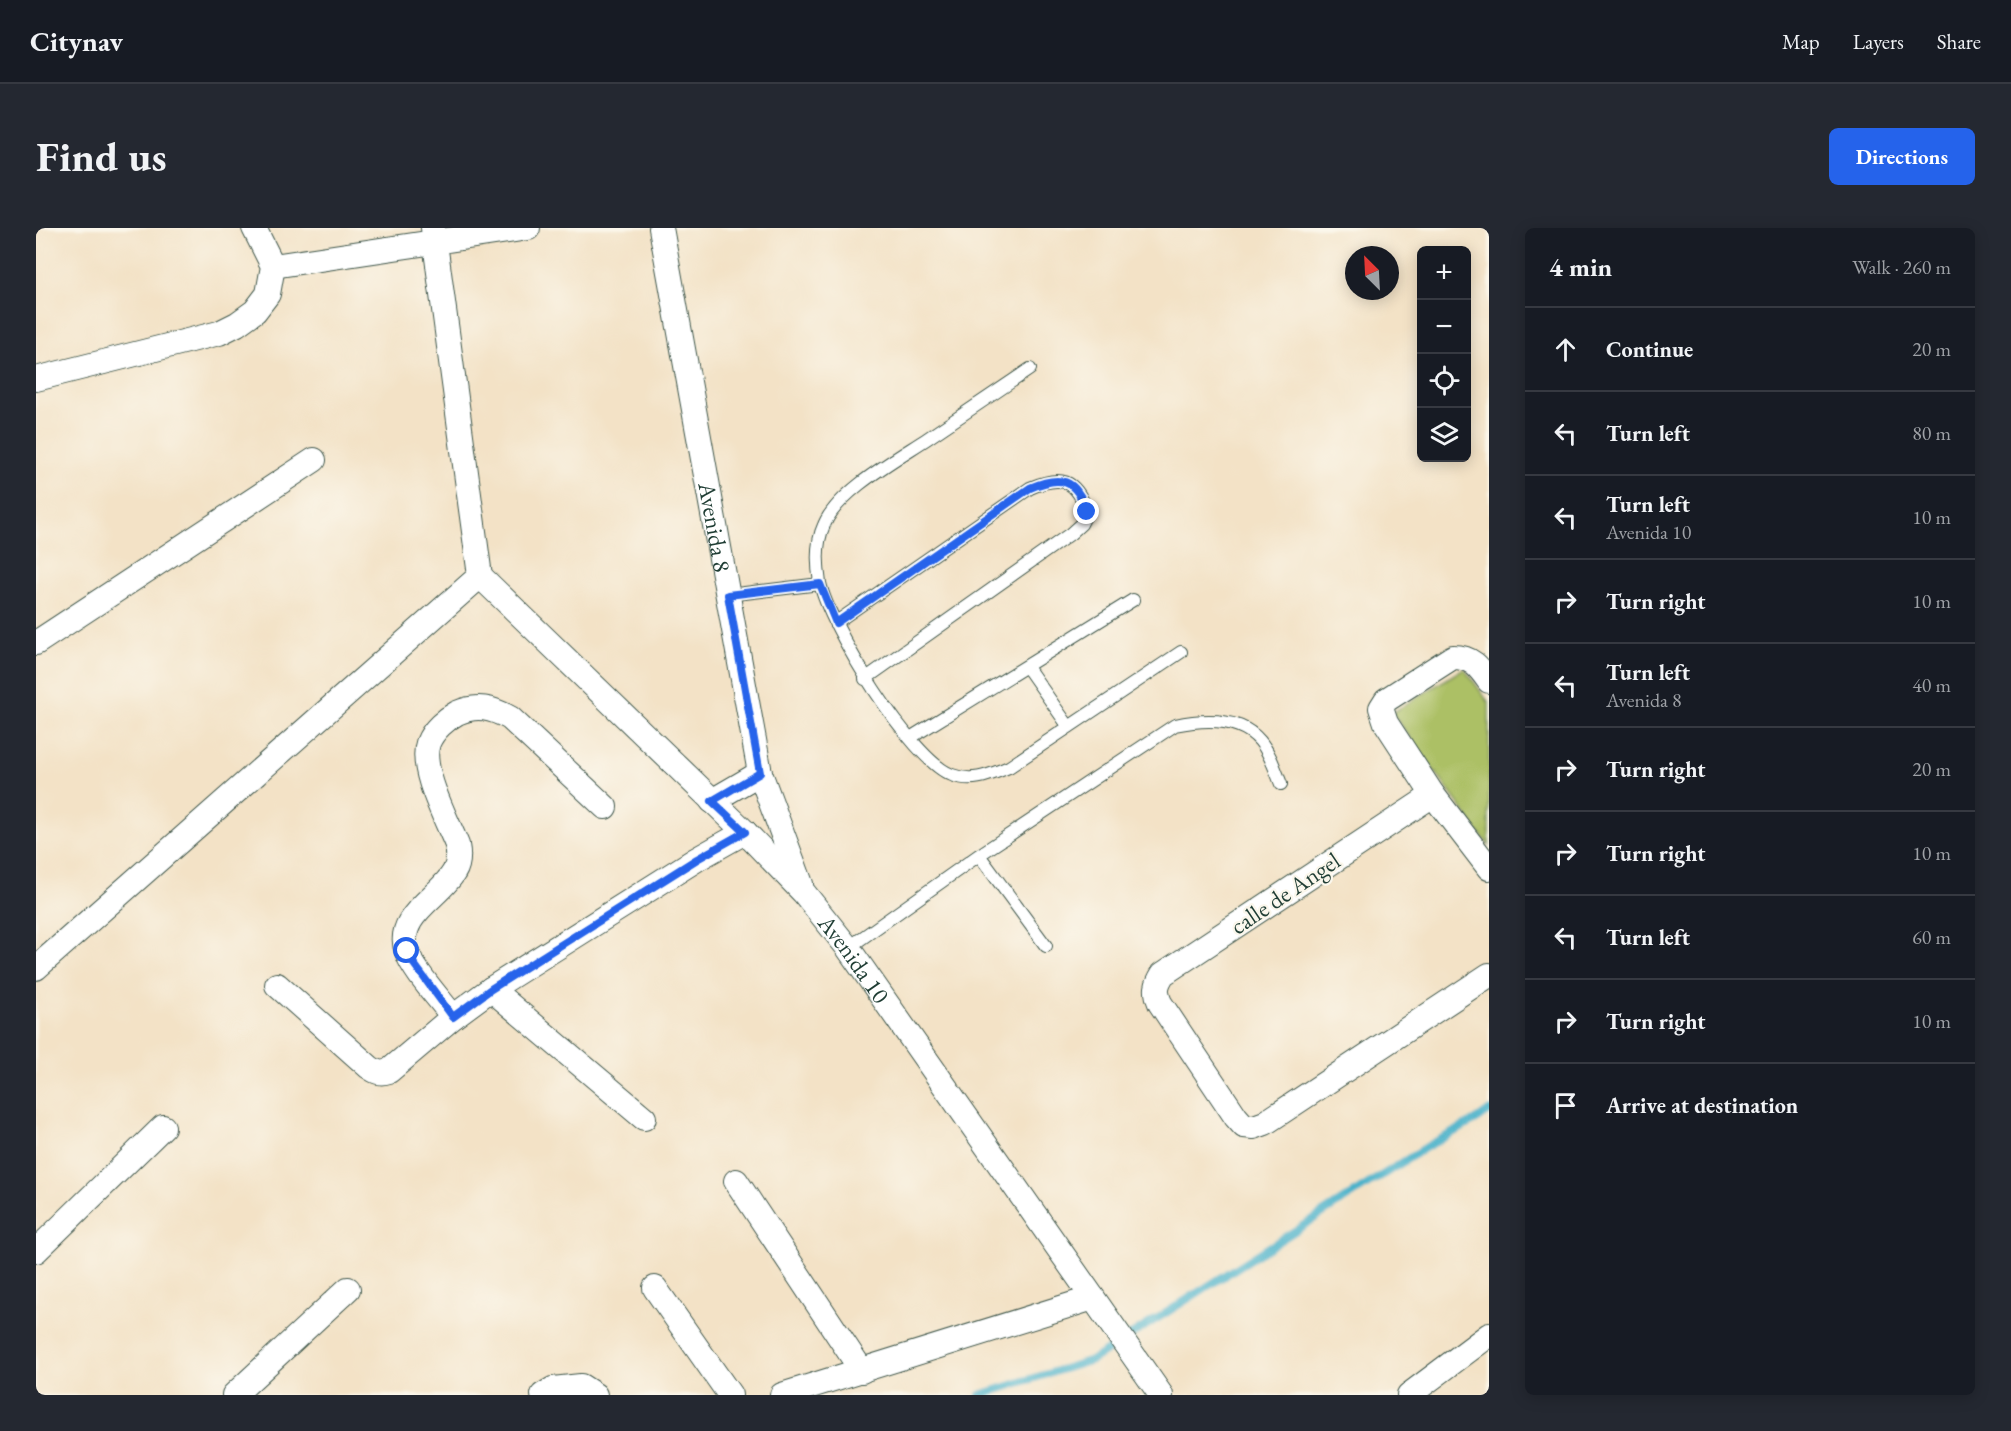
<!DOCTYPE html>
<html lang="en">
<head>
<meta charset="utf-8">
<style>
	body { margin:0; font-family:"EB Garamond",serif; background:#242831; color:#f1f3f6 }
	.controls { position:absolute; right:18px; top:18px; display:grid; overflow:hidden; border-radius:9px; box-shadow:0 3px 15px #0003 }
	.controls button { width:54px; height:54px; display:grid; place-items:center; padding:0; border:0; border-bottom:2px solid #363941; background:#171b24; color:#f1f3f6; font:30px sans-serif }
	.compass { position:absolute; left:1309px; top:18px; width:54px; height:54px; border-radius:50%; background:#171b24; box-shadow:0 3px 15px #0003; rotate:336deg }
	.stop { position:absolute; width:18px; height:18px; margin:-14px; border:4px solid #2563eb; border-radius:50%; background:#fff }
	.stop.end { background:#2563eb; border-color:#fff; box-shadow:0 2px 6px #0008 }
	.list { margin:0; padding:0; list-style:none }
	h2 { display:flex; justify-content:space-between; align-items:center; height:78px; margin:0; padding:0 24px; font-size:26px }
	h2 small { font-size:20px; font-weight:400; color:#9ea1a6 }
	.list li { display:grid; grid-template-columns:39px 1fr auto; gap:18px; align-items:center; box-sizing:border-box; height:84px; padding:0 24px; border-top:2px solid #363941 }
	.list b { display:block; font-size:22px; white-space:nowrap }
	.list p { margin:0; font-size:20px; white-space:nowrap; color:#9ea1a6 }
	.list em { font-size:20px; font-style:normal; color:#9ea1a6 }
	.icon { flex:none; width:33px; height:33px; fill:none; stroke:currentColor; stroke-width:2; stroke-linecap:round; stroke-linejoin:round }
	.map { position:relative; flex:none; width:1453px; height:1167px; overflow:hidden; border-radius:9px }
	header { display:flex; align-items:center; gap:36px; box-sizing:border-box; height:84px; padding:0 30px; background:#171b24; border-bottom:2px solid #363941 }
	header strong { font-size:28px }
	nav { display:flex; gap:33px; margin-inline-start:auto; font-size:21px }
	.intro { display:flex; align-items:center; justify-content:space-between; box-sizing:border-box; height:144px; padding:0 36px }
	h1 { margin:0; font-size:42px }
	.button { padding:15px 27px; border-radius:9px; background:#2563eb; color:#fff; font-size:21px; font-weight:700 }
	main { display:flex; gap:36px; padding:0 36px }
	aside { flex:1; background:#171b24; border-radius:9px; box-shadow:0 3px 15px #0003 }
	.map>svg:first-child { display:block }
	.green { fill:#acc065; stroke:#667e4c; stroke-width:1.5 }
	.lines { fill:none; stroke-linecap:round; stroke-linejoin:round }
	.stream { stroke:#4bb2ca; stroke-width:8 }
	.service-casing { stroke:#3f564a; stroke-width:14 }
	.minor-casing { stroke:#3f564a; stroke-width:26 }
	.service { stroke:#fff; stroke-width:12 }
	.minor { stroke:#fff; stroke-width:24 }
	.route { stroke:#2563eb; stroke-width:8 }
	.labels { text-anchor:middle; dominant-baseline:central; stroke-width:4.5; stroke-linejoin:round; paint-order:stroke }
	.street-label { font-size:24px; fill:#1f3d34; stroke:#fbf7ec }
</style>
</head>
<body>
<header>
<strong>Citynav</strong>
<nav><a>Map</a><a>Layers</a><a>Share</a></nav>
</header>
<div class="intro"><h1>Find us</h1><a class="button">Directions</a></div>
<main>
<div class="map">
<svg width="1453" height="1167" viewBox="0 0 1453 1167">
	<rect width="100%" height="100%" fill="#fbf7ec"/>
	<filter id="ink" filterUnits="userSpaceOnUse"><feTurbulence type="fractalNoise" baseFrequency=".0167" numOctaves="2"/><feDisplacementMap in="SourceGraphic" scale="12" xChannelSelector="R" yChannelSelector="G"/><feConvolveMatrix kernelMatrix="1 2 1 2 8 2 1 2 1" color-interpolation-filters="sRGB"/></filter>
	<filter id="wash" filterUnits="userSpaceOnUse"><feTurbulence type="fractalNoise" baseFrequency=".008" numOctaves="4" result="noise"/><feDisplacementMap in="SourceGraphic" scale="24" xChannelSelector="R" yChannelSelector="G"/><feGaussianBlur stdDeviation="1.35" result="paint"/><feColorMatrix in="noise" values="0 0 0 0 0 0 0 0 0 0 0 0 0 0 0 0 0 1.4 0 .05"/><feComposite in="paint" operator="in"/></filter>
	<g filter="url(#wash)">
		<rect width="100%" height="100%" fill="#f3e2c6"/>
		<path class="green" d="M 1428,440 L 1453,475 L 1453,618 L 1356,485 Z"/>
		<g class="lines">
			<path class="stream" d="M 944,1167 L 1056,1132 L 1392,918 L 1442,891 L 1453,883"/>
		</g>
	</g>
	<g filter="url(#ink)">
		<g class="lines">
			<defs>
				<path id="service" d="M 994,141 C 960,164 926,187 892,210 C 862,230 802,263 788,297 C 780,314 781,337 784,355 C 793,398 875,532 916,547 C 937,555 953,547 973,539 L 1145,424
					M 692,367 L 784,356
					M 799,395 L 994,260 C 1024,247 1040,250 1051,284 L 1045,296 L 1034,306 L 829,451
					M 991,439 L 1033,499
					M 874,510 L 1097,372
					M 943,627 L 1010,718
					M 812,720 L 943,627 L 1139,497 C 1167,491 1203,488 1224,513 C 1234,525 1239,541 1245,556"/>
				<g id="minor">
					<path d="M 397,0 L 444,348"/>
					<path id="s1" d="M 625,0 L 724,545 L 765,656"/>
					<path d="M 237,38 L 492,0"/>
					<path d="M 0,151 L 183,105 L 201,96 L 219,83 L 232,66 L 237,38 L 218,0"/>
					<path id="s2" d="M 444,348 L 709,604 L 768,665 L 812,720 L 1125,1167"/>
					<path d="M 0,415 L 278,232"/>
					<path d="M 1453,453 C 1443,439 1436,429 1417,429 L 1350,472 L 1345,480 L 1350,495 L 1397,567 L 1453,640"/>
					<path d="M 1397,567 L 1127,746 C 1120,757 1119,763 1124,775 L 1200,889 L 1208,898 L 1218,899 L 1229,895 L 1453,747"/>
					<path d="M 676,573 L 724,545"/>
					<path d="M 0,740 L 444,348"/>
					<path d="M 241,757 L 333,839 C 340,844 344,846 353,843 L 417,789 L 455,761 L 661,631 L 709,604"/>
					<path d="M 455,761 L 608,890"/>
					<path d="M 417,789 C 404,771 378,744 371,724 C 358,688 404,669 418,644 C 423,636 423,627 421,617 C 411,592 383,541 392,515 C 397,502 410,491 421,485 C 441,476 456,480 474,490 L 569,579"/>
					<path d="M 700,953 L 826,1143"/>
					<path d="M 0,1023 L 127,899"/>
					<path d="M 619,1060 L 694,1167"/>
					<path d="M 198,1167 L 312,1061"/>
					<path d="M 507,1167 L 517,1161 L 545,1158 L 559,1167"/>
					<path d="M 746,1167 L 1057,1070"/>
					<path d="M 1373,1167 L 1453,1107"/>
				</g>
			</defs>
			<use href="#service" class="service-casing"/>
			<use href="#minor" class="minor-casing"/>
			<use href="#service" class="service"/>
			<use href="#minor" class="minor"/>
		</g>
	</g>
	<g class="lines" filter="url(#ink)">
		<path class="route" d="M 371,723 L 378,736 L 417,789 L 455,761 L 661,631 L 709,604 L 676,573 L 724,545 L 692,367 L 784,356 L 800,395 L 994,260 C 1024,247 1040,250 1051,284"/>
	</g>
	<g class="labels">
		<g class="street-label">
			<text stroke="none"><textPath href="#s1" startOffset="304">Avenida 8</textPath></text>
			<text transform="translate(1249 665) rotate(-34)">calle de Angel</text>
			<text stroke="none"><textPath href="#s2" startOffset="536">Avenida 10</textPath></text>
		</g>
	</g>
</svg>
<div class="controls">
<button>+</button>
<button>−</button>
<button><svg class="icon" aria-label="locate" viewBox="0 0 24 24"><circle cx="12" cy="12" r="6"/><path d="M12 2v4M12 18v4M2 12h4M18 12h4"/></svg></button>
<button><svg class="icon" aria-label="layers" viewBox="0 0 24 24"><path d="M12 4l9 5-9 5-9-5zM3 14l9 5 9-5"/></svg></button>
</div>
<svg class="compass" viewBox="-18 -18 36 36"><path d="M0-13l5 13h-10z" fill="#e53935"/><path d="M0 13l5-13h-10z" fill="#9ea1a6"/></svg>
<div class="stop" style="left:371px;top:723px"></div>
<div class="stop end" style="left:1051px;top:284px"></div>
</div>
<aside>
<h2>4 min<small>Walk · 260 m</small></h2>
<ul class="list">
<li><svg class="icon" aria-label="ahead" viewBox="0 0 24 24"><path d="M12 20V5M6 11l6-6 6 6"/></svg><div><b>Continue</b></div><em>20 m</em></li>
<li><svg class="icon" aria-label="left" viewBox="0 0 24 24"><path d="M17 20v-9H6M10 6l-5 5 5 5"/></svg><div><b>Turn left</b></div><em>80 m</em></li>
<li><svg class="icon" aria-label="left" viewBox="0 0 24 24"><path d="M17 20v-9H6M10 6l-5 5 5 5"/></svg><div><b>Turn left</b><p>Avenida 10</p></div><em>10 m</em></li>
<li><svg class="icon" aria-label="right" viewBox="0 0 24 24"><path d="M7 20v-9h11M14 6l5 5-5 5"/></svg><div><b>Turn right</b></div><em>10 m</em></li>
<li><svg class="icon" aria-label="left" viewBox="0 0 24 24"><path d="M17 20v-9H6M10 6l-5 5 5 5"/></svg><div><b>Turn left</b><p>Avenida 8</p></div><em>40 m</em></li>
<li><svg class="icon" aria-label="right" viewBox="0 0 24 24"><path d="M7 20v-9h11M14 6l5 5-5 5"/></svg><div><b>Turn right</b></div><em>20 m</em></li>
<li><svg class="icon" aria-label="right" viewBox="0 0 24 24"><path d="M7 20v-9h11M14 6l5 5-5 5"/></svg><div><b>Turn right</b></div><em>10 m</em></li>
<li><svg class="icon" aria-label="left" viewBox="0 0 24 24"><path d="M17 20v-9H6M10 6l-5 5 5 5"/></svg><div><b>Turn left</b></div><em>60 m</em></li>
<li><svg class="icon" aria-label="right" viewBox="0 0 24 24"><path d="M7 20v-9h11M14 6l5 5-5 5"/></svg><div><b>Turn right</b></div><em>10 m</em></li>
<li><svg class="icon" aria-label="arrive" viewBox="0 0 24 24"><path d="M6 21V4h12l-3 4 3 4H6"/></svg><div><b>Arrive at destination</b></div></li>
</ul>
</aside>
</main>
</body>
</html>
